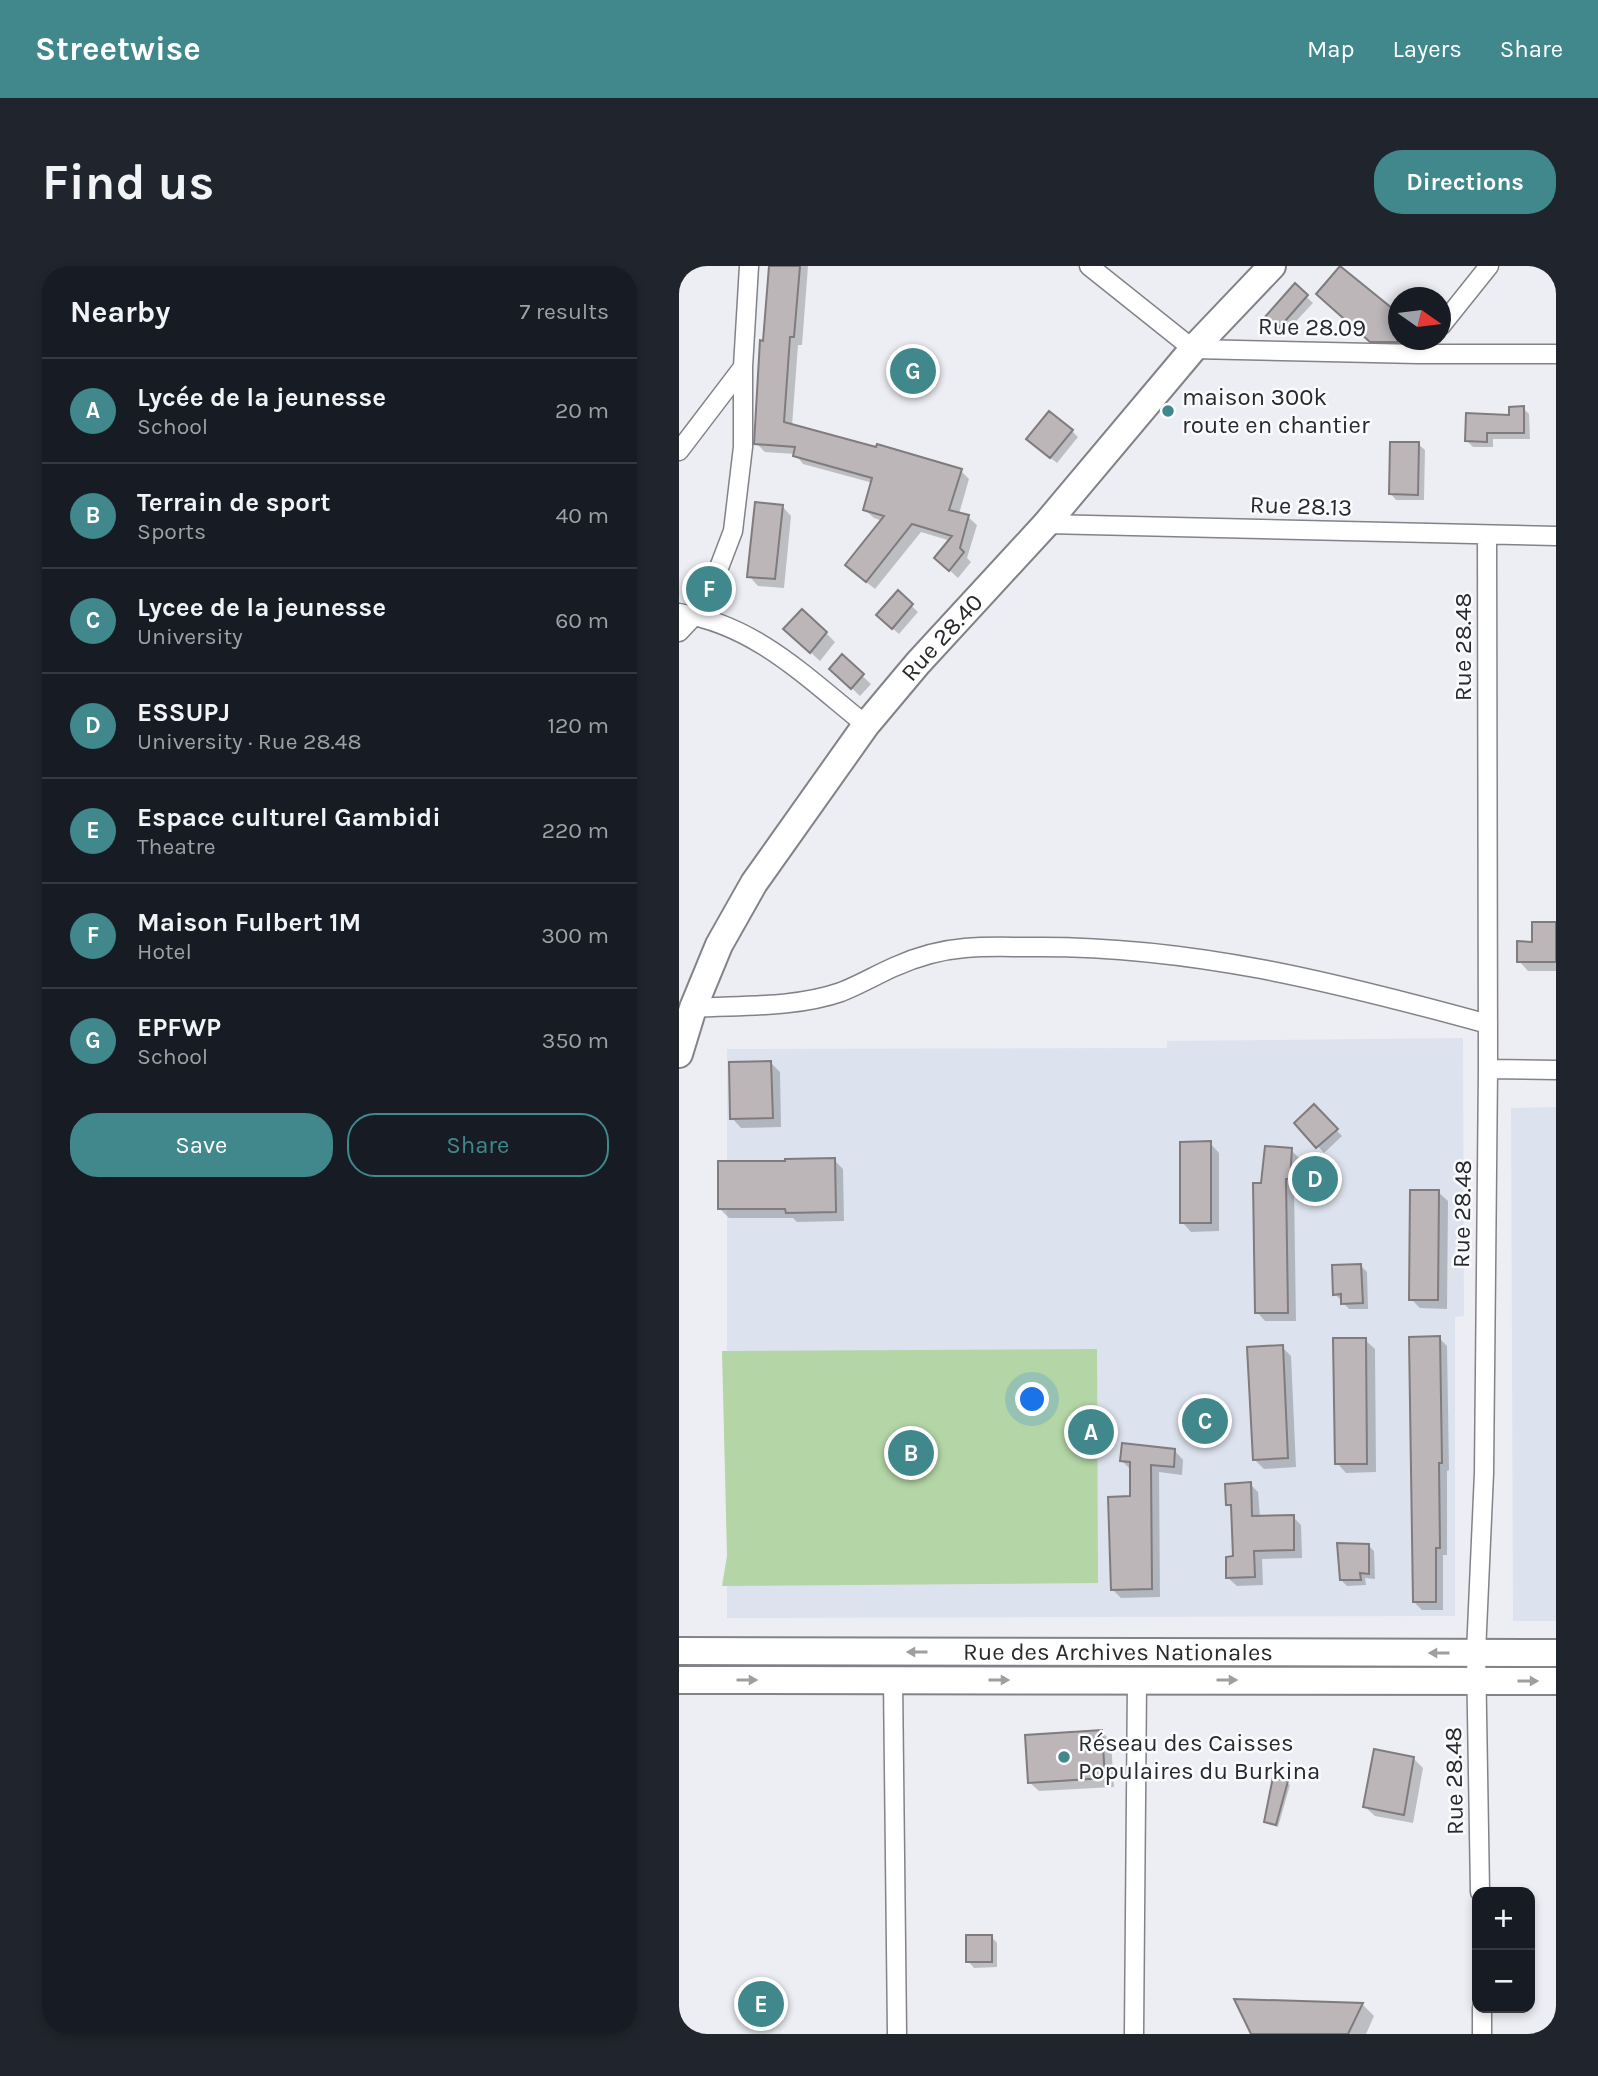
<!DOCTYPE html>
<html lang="en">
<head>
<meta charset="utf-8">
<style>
	body { margin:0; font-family:Karla,sans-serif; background:#20242c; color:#f1f3f6 }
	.controls { position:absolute; right:21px; bottom:21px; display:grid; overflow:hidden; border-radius:14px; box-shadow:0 4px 10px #0003 }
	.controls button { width:63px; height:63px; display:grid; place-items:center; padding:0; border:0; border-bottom:2px solid #363941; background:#171b24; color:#f1f3f6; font:35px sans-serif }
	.compass { position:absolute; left:709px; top:21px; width:63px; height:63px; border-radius:50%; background:#171b24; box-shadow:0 4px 10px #0003; rotate:104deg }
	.you { position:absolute; left:354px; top:1134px; width:24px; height:24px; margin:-18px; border:5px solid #fff; border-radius:50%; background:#1a73e8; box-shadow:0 0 0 10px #1a73e833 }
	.badge { display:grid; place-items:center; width:46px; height:46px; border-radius:50%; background:#40888c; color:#fff; font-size:23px; font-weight:700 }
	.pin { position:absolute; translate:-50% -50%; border:4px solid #fff; box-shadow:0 2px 7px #0006 }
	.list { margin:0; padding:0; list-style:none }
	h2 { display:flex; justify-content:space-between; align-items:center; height:91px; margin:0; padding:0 28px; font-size:30px }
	h2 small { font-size:23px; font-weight:400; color:#9ea1a6 }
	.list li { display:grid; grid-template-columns:46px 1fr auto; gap:21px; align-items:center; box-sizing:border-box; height:105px; padding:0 28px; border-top:2px solid #363941 }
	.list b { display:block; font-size:26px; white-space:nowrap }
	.list p { margin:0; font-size:23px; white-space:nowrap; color:#9ea1a6 }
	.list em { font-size:23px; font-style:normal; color:#9ea1a6 }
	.actions { display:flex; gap:14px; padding:21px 28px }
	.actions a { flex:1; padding:16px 0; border:2px solid #40888c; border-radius:28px; text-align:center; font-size:24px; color:#40888c }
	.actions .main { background:#40888c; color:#fff }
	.map { position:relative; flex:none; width:877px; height:1768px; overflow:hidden; border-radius:28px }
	header { display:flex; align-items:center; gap:42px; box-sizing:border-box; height:98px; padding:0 35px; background:#40888c; color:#fff }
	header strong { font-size:33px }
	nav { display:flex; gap:38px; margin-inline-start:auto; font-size:24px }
	.intro { display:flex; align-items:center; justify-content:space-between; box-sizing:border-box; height:168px; padding:0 42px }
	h1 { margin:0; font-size:49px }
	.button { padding:18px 32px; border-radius:28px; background:#40888c; color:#fff; font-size:24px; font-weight:700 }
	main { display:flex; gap:42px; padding:0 42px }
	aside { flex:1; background:#171b24; border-radius:28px; box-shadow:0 4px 10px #0003 }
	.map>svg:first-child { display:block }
	.built { fill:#dde3ee }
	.green { fill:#b4d6a6 }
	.shadow { fill:#0003 }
	.building { fill:#bcb6b8; stroke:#807b7c; stroke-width:2 }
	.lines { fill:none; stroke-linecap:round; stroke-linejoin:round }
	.street-casing { stroke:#818388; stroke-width:21 }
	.secondary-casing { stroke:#818388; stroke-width:30 }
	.street { stroke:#fff; stroke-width:18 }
	.secondary { stroke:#fff; stroke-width:26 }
	.oneway { fill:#9e9f9f }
	.poi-dot { fill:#40888c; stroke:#fafbfe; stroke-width:2.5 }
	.labels { text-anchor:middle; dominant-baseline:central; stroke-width:5; stroke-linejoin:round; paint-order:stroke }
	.street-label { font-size:24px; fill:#28292a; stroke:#fafbfe }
	.poi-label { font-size:24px; fill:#28292a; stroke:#fafbfe; text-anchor:start }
</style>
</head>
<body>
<header>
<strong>Streetwise</strong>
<nav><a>Map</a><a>Layers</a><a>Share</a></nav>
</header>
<div class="intro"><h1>Find us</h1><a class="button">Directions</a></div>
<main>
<aside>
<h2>Nearby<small>7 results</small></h2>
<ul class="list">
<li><span class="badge">A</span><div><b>Lycée de la jeunesse</b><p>School</p></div><em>20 m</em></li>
<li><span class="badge">B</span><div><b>Terrain de sport</b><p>Sports</p></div><em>40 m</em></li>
<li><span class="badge">C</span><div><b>Lycee de la jeunesse</b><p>University</p></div><em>60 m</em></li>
<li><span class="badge">D</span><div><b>ESSUPJ</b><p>University · Rue 28.48</p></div><em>120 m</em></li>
<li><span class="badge">E</span><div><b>Espace culturel Gambidi</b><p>Theatre</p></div><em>220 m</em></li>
<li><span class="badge">F</span><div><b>Maison Fulbert 1M</b><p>Hotel</p></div><em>300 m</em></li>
<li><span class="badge">G</span><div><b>EPFWP</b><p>School</p></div><em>350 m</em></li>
</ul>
<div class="actions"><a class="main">Save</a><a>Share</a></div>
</aside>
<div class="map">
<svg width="877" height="1768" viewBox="0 0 877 1768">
	<rect width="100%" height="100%" fill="#eceef3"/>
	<path class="built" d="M 784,772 L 785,1050 L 776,1051 L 776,1350 L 48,1352 L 48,783 L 488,782 L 488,775 Z
		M 877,841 L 877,1355 L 834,1355 L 832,842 Z"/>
	<path class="green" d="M 418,1083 L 419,1317 L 43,1320 L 48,1290 L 43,1085 Z"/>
	<path class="shadow" d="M 92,0 L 129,0 L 123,79 L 119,79 L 113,160 L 282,205 L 290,213 L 280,248 L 289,251 L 298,259 L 288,292 L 292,296 L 279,312 L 266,300 L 272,275 L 242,266 L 196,323 L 177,308 L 203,255 L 195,252 L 186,244 L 194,217 L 124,198 L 116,188 L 86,186 L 77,177 Z
		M 662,1 L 720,50 L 720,74 L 739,74 L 731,83 L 701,83 L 647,35 Z
		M 616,20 L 634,37 L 606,67 L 588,50 Z
		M 844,142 L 850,148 L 851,173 L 814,173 L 814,181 L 794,181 L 788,175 Z
		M 393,165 L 399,171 L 378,197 L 355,179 Z
		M 739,178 L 746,184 L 745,234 L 717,234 L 711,227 Z
		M 103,240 L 112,250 L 105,322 L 79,320 L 70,310 Z
		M 219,327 L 239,346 L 220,368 L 205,355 Z
		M 147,367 L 156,376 L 141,395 L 116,372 Z
		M 163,391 L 192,418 L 181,430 L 153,403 Z
		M 877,658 L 877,705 L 849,705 L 840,695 Z
		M 92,797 L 101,806 L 102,861 L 62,862 L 53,852 Z
		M 635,841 L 663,870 L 645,887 L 618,857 Z
		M 531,877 L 540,887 L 540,965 L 512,966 L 503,956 Z
		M 612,884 L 621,893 L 619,921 L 615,921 L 617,1055 L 586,1055 L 578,1046 L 584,919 Z
		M 155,894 L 164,903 L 165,955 L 118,956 L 114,952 L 50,952 L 40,942 Z
		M 759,926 L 769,935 L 768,1043 L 741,1042 L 732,1033 Z
		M 682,1000 L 688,1006 L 689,1043 L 670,1043 L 656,1028 Z
		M 760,1072 L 768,1080 L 770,1204 L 768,1205 L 768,1289 L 764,1289 L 764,1344 L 743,1344 L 735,1336 Z
		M 686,1074 L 696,1083 L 697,1206 L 667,1207 L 658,1197 Z
		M 603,1081 L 612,1090 L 617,1201 L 585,1203 L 575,1193 Z
		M 496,1185 L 504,1194 L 503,1209 L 480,1206 L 481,1331 L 442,1332 L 433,1323 L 453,1231 L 451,1203 L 442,1194 Z
		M 571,1218 L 579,1226 L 581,1251 L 614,1251 L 622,1259 L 623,1292 L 583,1293 L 584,1319 L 558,1320 L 549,1312 L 556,1292 L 554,1243 L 549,1239 Z
		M 689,1279 L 695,1285 L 696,1313 L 686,1312 L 687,1319 L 668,1320 L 662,1314 Z
		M 423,1466 L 432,1475 L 435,1521 L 360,1525 L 350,1516 Z
		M 734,1492 L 744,1502 L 734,1557 L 696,1550 L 686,1541 Z
		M 608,1517 L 611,1519 L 599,1561 L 589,1558 L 586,1556 Z
		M 312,1670 L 318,1677 L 318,1701 L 295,1702 L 289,1695 Z
		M 558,1735 L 684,1739 L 695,1750 L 687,1768 L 574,1768 Z"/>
	<path class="building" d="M 90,0 L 121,0 L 115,71 L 111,71 L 105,156 L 197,181 L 198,178 L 283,203 L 270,244 L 290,249 L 281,282 L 285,286 L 270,305 L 255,292 L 273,270 L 233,258 L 187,316 L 166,299 L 205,250 L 184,244 L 193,212 L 114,190 L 116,181 L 75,178 L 81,74 L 84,75 Z
		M 661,0 L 719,47 L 719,76 L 691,76 L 637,28 Z
		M 616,17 L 629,29 L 599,63 L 586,51 Z
		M 845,140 L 845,167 L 808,167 L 808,176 L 786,175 L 787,147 L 830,149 L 830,141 Z
		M 370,145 L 394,164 L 371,192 L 347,173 Z
		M 711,176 L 740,176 L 739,229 L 710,228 Z
		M 76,236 L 104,239 L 96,313 L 68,311 Z
		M 219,324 L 234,338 L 213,363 L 197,349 Z
		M 123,343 L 148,366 L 131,387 L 104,363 Z
		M 163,388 L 185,408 L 172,423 L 150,403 Z
		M 853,656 L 877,656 L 877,696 L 838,696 L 838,675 L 853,676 Z
		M 92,795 L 94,852 L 51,853 L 50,796 Z
		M 635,838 L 659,863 L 637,882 L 615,857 Z
		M 532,875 L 532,957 L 501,957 L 501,876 Z
		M 586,880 L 613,882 L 611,913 L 607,913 L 609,1047 L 576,1047 L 574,917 L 582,917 Z
		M 156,892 L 157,946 L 107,947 L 106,943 L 39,943 L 39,895 L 106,895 L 106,893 Z
		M 731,924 L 760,924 L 759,1034 L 730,1034 Z
		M 682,998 L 684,1037 L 662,1038 L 662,1028 L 654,1029 L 653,999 Z
		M 761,1070 L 763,1197 L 760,1197 L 761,1282 L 757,1282 L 757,1336 L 734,1336 L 730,1071 Z
		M 654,1072 L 687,1072 L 688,1198 L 656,1198 Z
		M 604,1079 L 609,1192 L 574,1194 L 568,1081 Z
		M 443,1177 L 496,1183 L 495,1201 L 472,1199 L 473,1323 L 432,1324 L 429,1231 L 451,1230 L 451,1196 L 441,1195 Z
		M 572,1216 L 573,1250 L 615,1249 L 615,1284 L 575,1285 L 576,1311 L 547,1312 L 547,1291 L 554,1290 L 552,1239 L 547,1239 L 546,1218 Z
		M 658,1277 L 690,1278 L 690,1308 L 681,1307 L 682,1314 L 661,1314 Z
		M 423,1464 L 426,1512 L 349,1517 L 346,1469 Z
		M 695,1483 L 735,1491 L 725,1549 L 684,1541 Z
		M 594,1511 L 609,1515 L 597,1559 L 585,1556 Z
		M 287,1669 L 313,1669 L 313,1696 L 287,1696 Z
		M 555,1733 L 684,1737 L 669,1768 L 572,1768 Z"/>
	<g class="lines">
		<defs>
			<path id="street" d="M 410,0 L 514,83 L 739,88 L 877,88
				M 762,60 L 810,0
				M 0,185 L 64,101
				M 367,258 L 877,270
				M 0,347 C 77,359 128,412 187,459
				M 0,366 L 16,349 L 41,299 L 54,265 L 64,181 L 64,101 L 70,0
				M 14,742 C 62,739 116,742 162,726 C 180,719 197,709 215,701 C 237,691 261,684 286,682 C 307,680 329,681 350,681 C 510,679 656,716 809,758
				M 809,803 L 877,804
				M 214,1414 L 218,1768
				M 801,1626 L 797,1387 L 805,1207 L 809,803 L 808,270
				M 803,1742 L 803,1768
				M 455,1768 L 458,1414"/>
			<g id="secondary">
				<path id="s1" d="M 0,788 L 14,742 L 40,679 L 75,617 L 187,459 L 239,397 L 367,258 L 514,83 L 593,0"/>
				<path id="s2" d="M 0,1385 L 877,1387"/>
				<path d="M 0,1414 L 877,1415"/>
			</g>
		</defs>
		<use href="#street" class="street-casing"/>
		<use href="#secondary" class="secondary-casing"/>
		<use href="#street" class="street"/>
		<use href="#secondary" class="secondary"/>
	</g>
	<defs><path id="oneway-solid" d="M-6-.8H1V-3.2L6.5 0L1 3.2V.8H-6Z" transform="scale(1.75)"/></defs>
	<g class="oneway">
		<use href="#oneway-solid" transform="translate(238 1386) rotate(-180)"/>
		<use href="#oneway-solid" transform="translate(760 1387) rotate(-180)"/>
		<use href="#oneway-solid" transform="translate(68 1414)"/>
		<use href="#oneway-solid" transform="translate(320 1414)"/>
		<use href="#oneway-solid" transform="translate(548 1414)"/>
		<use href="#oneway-solid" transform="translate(849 1415)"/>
	</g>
	<g class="poi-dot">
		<circle cx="489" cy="145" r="7"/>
		<circle cx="385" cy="1491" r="7"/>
	</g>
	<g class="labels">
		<g class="street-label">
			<text transform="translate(633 61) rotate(1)">Rue 28.09</text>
			<text transform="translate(622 240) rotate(2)">Rue 28.13</text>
			<text stroke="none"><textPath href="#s1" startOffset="497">Rue 28.40</textPath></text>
			<text transform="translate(784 381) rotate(-90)">Rue 28.48</text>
			<text transform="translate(783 948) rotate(-89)">Rue 28.48</text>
			<text stroke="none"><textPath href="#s2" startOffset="439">Rue des Archives Nationales</textPath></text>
			<text transform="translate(775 1515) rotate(-91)">Rue 28.48</text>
		</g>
		<g class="poi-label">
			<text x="503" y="131">maison 300k<tspan x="503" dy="28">route en chantier</tspan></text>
			<text x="399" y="1477">Réseau des Caisses<tspan x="399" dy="28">Populaires du Burkina</tspan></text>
		</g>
	</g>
</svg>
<div class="controls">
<button>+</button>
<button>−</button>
</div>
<svg class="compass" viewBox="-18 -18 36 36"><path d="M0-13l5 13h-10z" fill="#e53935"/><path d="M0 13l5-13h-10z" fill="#9ea1a6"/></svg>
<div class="you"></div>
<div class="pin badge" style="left:412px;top:1166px">A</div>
<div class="pin badge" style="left:232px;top:1187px">B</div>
<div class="pin badge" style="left:526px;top:1155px">C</div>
<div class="pin badge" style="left:636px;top:913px">D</div>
<div class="pin badge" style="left:82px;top:1738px">E</div>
<div class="pin badge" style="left:30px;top:323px">F</div>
<div class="pin badge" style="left:234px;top:105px">G</div>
</div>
</main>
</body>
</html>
